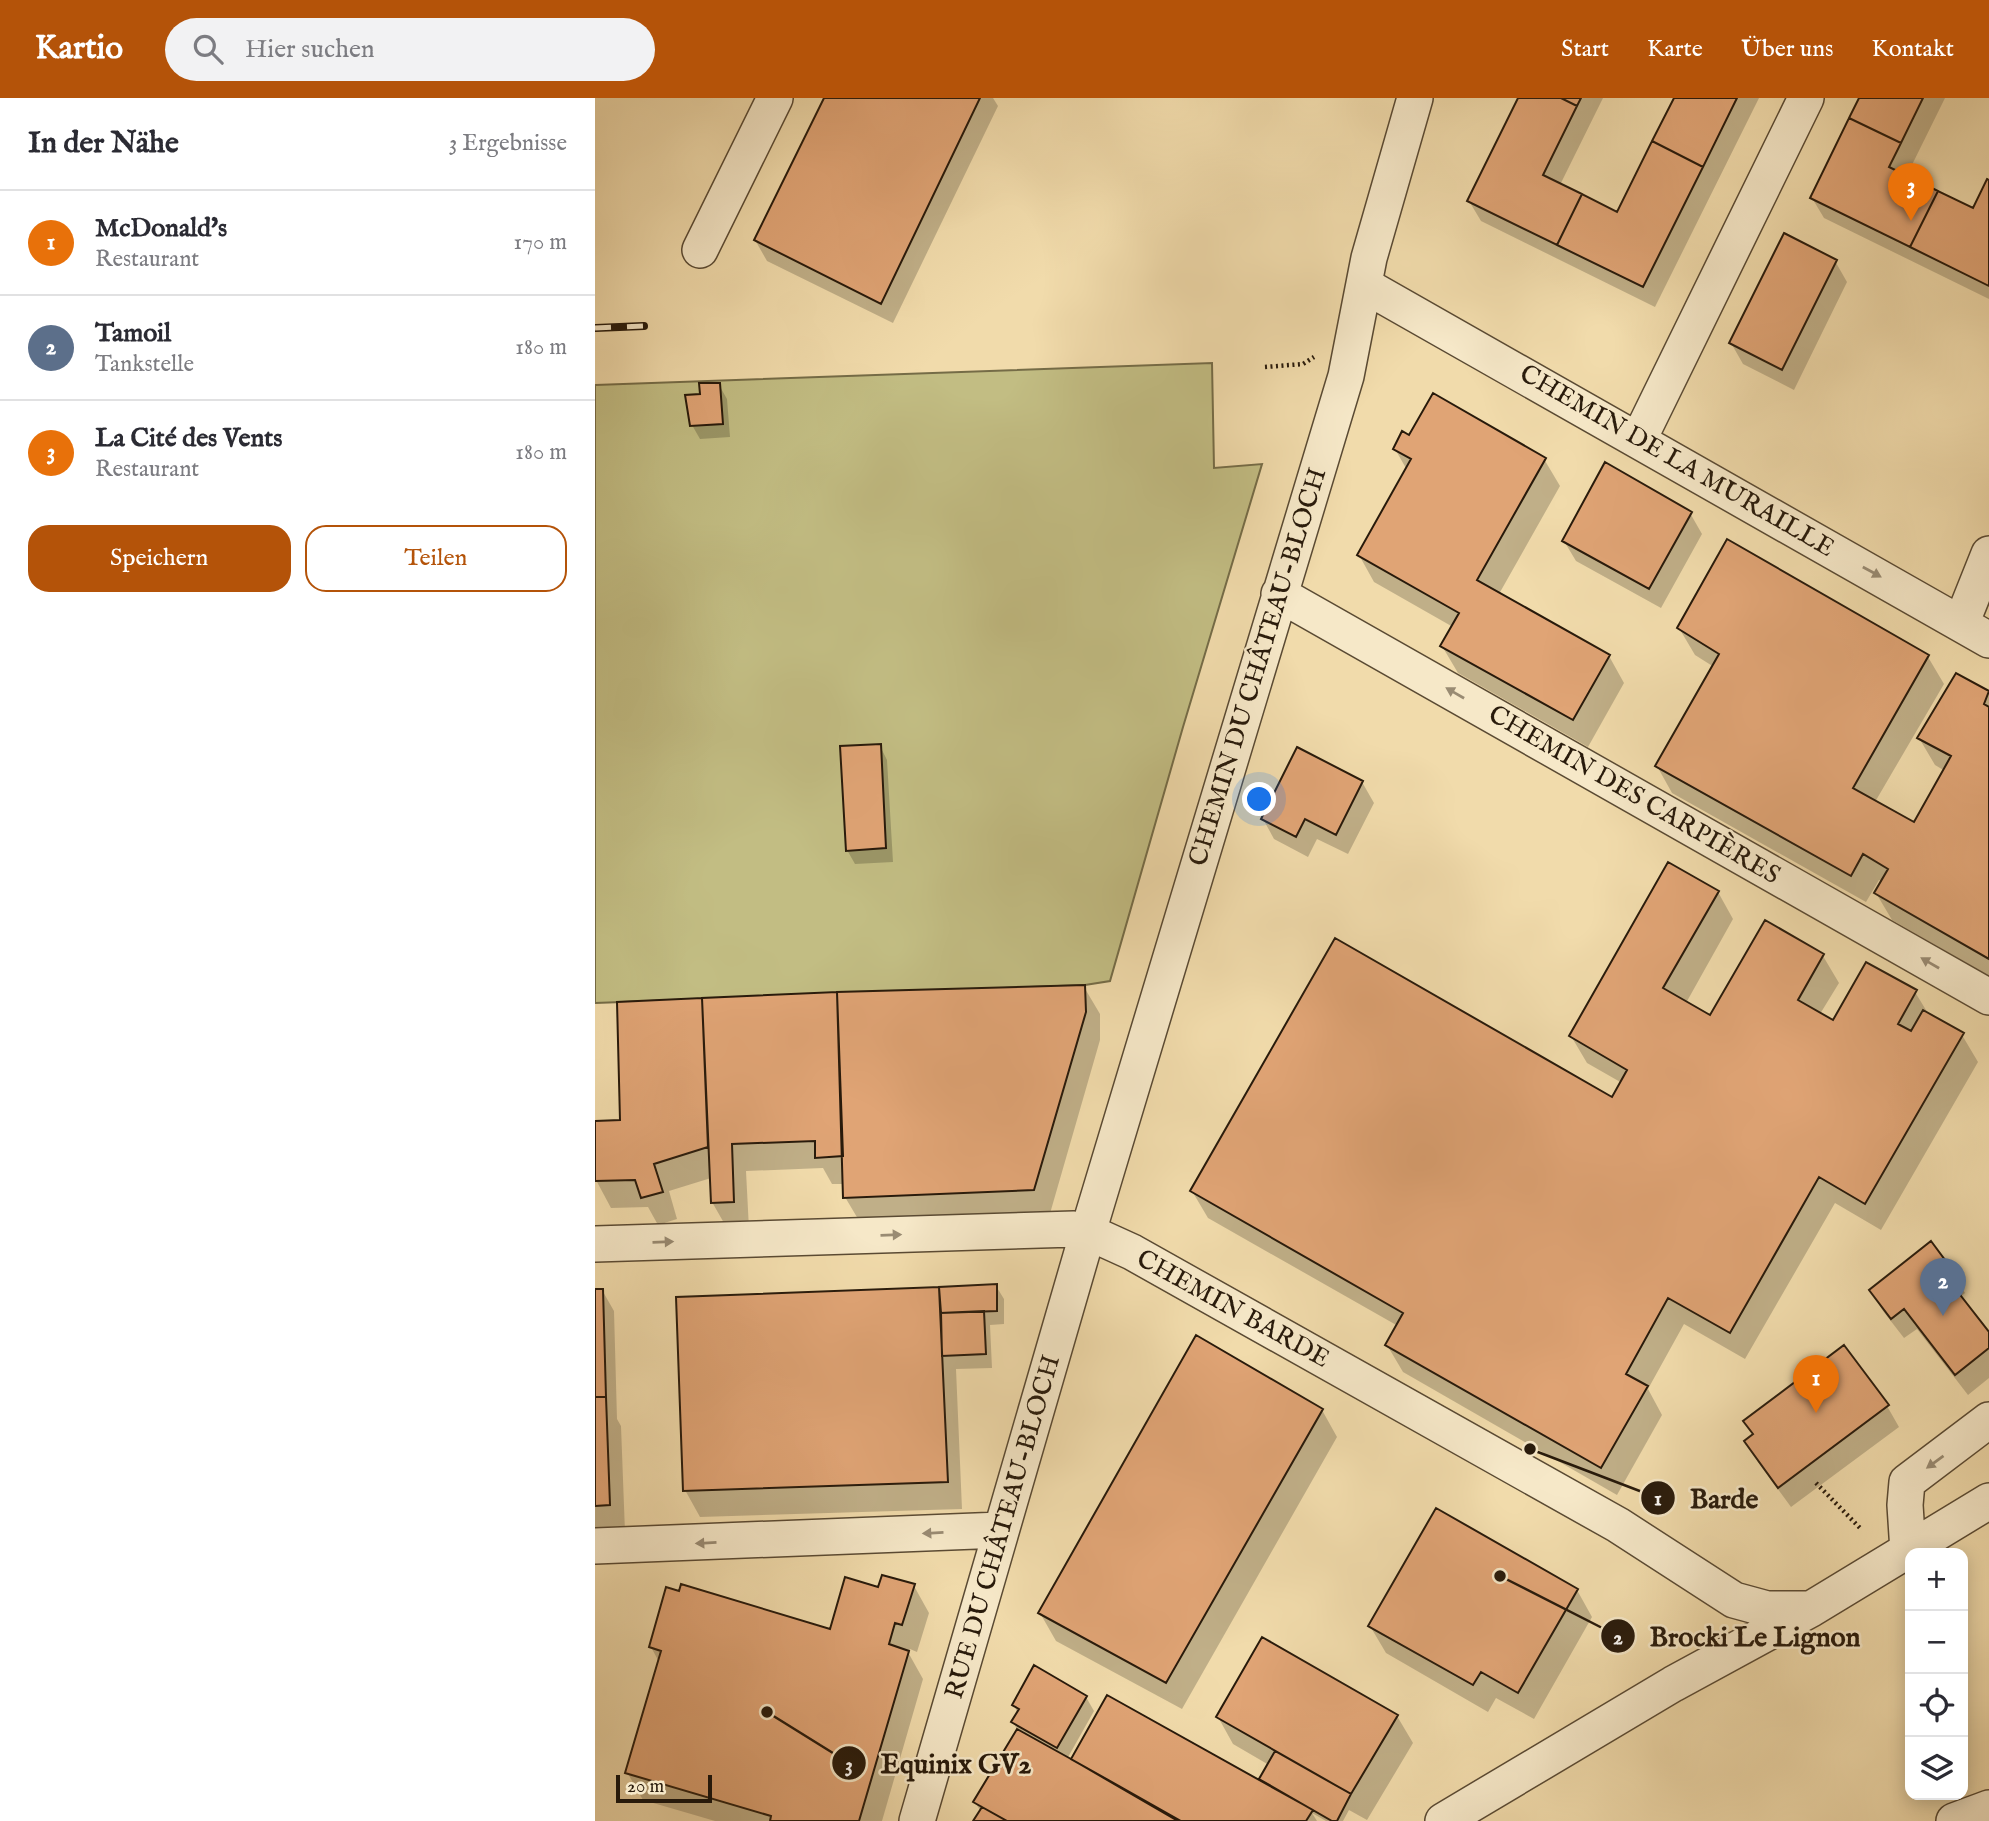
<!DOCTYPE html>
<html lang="de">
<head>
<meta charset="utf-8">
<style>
	body { margin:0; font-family:"IM FELL English",serif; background:#f2f2f3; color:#2b2b33 }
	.controls { position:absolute; right:21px; bottom:21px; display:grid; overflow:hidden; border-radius:14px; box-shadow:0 4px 18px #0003 }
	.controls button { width:63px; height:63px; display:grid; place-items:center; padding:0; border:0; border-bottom:2px solid #e1e1e2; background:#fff; color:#2b2b33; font:35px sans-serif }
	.scale { position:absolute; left:21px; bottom:18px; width:96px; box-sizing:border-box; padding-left:7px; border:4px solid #281a0b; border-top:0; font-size:19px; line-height:24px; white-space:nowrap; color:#281a0b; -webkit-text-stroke:5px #f6e8c8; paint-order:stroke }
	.you { position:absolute; left:665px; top:702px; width:24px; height:24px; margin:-18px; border:5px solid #fff; border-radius:50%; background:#1a73e8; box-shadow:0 0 0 10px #1a73e833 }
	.badge { display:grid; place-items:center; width:46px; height:46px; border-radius:50%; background:#b45309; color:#fff; font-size:23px; font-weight:700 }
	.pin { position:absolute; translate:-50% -58px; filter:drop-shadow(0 2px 4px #0008) }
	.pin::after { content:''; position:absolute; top:37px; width:24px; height:21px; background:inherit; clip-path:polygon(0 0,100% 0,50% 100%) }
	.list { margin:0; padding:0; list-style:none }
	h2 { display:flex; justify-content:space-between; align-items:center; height:91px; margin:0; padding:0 28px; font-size:30px }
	h2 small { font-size:23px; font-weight:400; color:#7c7c81 }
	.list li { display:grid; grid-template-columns:46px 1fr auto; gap:21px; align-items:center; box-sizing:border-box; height:105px; padding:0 28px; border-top:2px solid #e1e1e2 }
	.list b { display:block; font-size:26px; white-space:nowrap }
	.list p { margin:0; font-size:23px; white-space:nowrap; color:#7c7c81 }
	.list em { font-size:23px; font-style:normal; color:#7c7c81 }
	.actions { display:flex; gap:14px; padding:21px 28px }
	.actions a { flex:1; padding:16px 0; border:2px solid #b45309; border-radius:21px; text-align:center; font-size:24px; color:#b45309 }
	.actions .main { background:#b45309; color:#fff }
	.icon { flex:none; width:38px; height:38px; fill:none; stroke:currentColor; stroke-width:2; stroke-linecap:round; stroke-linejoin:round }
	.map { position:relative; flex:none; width:1394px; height:1723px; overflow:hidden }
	header { display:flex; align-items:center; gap:42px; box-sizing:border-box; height:98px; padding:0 35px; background:#b45309; color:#fff }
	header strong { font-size:33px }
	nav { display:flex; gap:38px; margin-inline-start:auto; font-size:24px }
	.search { width:490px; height:63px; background:#f2f2f3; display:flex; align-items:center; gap:18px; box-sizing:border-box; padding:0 24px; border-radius:38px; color:#7c7c81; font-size:26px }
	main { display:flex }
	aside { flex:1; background:#fff }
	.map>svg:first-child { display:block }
	.green { fill:#c2bd83; stroke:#756c47; stroke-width:2 }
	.shadow { fill:#0003 }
	.building { fill:#e0a475; stroke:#281a0b; stroke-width:2 }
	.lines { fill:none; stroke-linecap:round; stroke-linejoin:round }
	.minor-casing { stroke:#5a4a33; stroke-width:38 }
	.path { stroke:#281a0b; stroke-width:4.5; stroke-dasharray:2 3.5; stroke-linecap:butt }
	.minor { stroke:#f6e8c8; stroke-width:35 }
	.rail-casing { stroke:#281a0b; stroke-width:8 }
	.rail { stroke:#f6e8c8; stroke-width:5; stroke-dasharray:16; stroke-linecap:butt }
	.oneway { fill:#998b73 }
	.labels { text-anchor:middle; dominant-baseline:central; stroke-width:5; stroke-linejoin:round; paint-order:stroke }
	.street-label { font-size:26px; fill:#281a0b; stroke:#f6e8c8 }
	.leader { fill:none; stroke:#281a0b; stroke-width:2.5 }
	.callout-dot { fill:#281a0b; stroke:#f6e8c8; stroke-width:2.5 }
	.mark-label { font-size:21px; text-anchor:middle; font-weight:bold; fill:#fff }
	.callout-label { font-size:28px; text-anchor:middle; font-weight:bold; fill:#281a0b; stroke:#f6e8c8; stroke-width:5; stroke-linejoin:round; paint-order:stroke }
</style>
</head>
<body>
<header>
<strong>Kartio</strong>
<div class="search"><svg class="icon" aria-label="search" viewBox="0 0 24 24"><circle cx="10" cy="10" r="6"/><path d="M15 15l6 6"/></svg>Hier suchen</div>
<nav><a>Start</a><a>Karte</a><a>Über uns</a><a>Kontakt</a></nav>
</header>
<main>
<aside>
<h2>In der Nähe<small>3 Ergebnisse</small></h2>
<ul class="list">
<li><span class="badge" style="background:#e8710a">1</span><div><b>McDonald's</b><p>Restaurant</p></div><em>170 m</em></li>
<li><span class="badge" style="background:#5c6f8a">2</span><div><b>Tamoil</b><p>Tankstelle</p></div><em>180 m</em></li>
<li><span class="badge" style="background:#e8710a">3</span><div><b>La Cité des Vents</b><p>Restaurant</p></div><em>180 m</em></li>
</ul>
<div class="actions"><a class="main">Speichern</a><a>Teilen</a></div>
</aside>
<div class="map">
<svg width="1394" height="1723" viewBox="0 0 1394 1723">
	<rect width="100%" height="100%" fill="#f1dbab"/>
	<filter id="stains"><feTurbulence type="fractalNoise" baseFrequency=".00286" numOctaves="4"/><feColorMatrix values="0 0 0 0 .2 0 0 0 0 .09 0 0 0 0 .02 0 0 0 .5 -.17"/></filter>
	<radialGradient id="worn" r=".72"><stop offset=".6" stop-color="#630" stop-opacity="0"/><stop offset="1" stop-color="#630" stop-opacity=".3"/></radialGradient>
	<path class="green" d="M 617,265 L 619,370 L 667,366 L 588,629 L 515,883 L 490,887 L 0,905 L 0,287 Z"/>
	<path class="shadow" d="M 231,0 L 398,0 L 403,8 L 298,225 L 172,163 L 160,142 Z
		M 924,0 L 1008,0 L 965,87 L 1023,116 L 1081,0 L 1164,0 L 1060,209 L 886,123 L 874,103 Z
		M 1266,0 L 1350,0 L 1311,79 L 1379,112 L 1394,82 L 1394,201 L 1229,120 L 1217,100 Z
		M 1240,163 L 1252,184 L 1199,292 L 1148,266 L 1136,245 Z
		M 124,287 L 132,301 L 135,339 L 105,341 L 97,327 Z
		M 815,340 L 949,361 L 965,388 L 904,496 L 1014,558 L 1029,585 L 993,649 L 863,575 L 847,548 L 858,529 L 779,484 L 764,457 L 812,372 L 800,351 Z
		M 1095,415 L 1107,436 L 1066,510 L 981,463 L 969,443 Z
		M 1133,444 L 1333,559 L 1349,586 L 1280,704 L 1320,727 L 1350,673 L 1340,667 L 1324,640 L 1362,578 L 1394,595 L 1394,878 L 1297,822 L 1281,795 L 1288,784 L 1284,782 L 1271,804 L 1077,695 L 1062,668 L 1119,569 L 1100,557 L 1084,530 Z
		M 285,648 L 292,662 L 298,764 L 260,766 L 252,752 Z
		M 767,684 L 779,705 L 753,756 L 722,741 L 713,759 L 679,741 L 668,721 Z
		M 1123,794 L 1138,821 L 1091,905 L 1116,920 L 1228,858 L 1244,885 L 1225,916 L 1239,924 L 1320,894 L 1334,917 L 1367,937 L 1383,964 L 1286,1132 L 1240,1105 L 1150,1261 L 1089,1226 L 1053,1291 L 1067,1317 L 1022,1397 L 808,1274 L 792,1247 L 803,1228 L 613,1120 L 597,1093 L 1018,1001 L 1027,985 L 992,965 L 976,938 Z
		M 489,889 L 505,916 L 505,942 L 454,1119 L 266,1126 L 250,1099 L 250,1086 L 237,1086 L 228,1070 L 151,1073 L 154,1131 L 133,1132 L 117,1104 L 116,1080 L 74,1093 L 82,1121 L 63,1127 L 53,1109 L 16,1110 L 1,1082 L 0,1025 L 27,1024 L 23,906 Z
		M 1358,1175 L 1370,1195 L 1365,1199 L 1394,1237 L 1394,1280 L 1373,1297 L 1322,1231 L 1309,1240 L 1288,1213 L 1276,1193 Z
		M 401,1188 L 409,1201 L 409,1226 L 395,1227 L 397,1270 L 361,1271 L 367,1411 L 105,1419 L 90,1392 L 82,1200 Z
		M 7,1192 L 19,1213 L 22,1321 L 26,1328 L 30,1434 L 0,1435 L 0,1193 Z
		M 1292,1308 L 1304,1329 L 1196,1409 L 1163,1364 L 1151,1343 L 1159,1337 L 1150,1323 Z
		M 727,1312 L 742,1339 L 587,1611 L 461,1543 L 445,1515 Z
		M 319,1488 L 334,1515 L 322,1554 L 315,1551 L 314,1556 L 328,1581 L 287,1723 L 120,1723 L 48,1702 L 32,1674 L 64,1564 L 56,1549 L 236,1533 L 285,1491 Z
		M 982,1492 L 997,1519 L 939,1621 L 901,1600 L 893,1614 L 791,1555 L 775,1528 Z
		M 491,1599 L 499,1613 L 472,1661 L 476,1663 L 512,1599 L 669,1687 L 666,1681 L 674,1667 L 638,1646 L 623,1619 L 802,1618 L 818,1645 L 772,1722 L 754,1712 L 748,1723 L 731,1723 L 717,1715 L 722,1723 L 380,1723 L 386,1714 L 380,1704 L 423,1633 L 418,1624 L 423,1616 L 419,1607 Z"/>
	<path class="building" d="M 229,0 L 385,0 L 286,206 L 159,142 Z
		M 923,0 L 966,0 L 982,8 L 948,77 L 987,96 L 962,147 L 872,103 Z
		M 966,0 L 986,0 L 982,8 Z
		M 1079,0 L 1142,0 L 1108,69 L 1057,43 Z
		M 1264,0 L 1328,0 L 1306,45 L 1254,20 Z
		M 1254,20 L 1306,45 L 1294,69 L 1343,93 L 1315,149 L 1215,100 Z
		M 1057,43 L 1108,69 L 1048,189 L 962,147 L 987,96 L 1022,114 Z
		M 1392,81 L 1394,82 L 1394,188 L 1315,149 L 1343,93 L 1378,110 Z
		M 1189,135 L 1242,162 L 1187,272 L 1134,245 Z
		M 104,285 L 125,285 L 128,326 L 95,328 L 90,297 L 105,296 Z
		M 838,295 L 951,360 L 882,482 L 1015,557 L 978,622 L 845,548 L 864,515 L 762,457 L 816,361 L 798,351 L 807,333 L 814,337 Z
		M 1010,364 L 1097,414 L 1054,491 L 967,443 Z
		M 1132,441 L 1334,557 L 1258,690 L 1319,724 L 1356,658 L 1322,640 L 1361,575 L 1394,593 L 1389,606 L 1394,609 L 1394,861 L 1279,795 L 1293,771 L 1268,756 L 1256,778 L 1060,668 L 1124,556 L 1082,530 Z
		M 286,646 L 291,750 L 251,753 L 245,648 Z
		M 702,649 L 768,683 L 741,737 L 710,721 L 701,739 L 666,721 Z
		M 1073,764 L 1124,793 L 1068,890 L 1115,917 L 1170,822 L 1229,856 L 1203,902 L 1238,922 L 1271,864 L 1322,892 L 1303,926 L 1316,933 L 1328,912 L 1369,935 L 1270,1106 L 1224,1079 L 1135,1235 L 1073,1200 L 1031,1276 L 1053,1288 L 1006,1370 L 790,1247 L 808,1215 L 595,1093 L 740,840 L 1017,999 L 1032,972 L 974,938 Z
		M 490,887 L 491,914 L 439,1092 L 248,1100 L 242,894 Z
		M 242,894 L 248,1058 L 220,1060 L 220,1043 L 137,1046 L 139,1104 L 116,1105 L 107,900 Z
		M 107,900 L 113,1049 L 59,1066 L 68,1094 L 46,1100 L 40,1082 L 0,1083 L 0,1023 L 25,1022 L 22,904 Z
		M 1336,1143 L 1359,1174 L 1352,1180 L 1394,1234 L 1394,1250 L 1360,1277 L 1309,1211 L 1296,1221 L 1274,1192 Z
		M 402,1186 L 402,1213 L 346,1215 L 344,1189 Z
		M 344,1189 L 353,1384 L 88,1393 L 81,1199 Z
		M 0,1191 L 8,1191 L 11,1299 L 0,1299 Z
		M 389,1213 L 391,1256 L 347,1258 L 346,1215 Z
		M 601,1237 L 728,1311 L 571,1585 L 443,1515 Z
		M 1249,1247 L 1294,1307 L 1183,1390 L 1149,1343 L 1158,1336 L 1148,1323 Z
		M 0,1299 L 11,1299 L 15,1407 L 0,1408 Z
		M 841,1410 L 983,1491 L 923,1595 L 886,1574 L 878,1587 L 773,1528 Z
		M 287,1477 L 320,1486 L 307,1527 L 300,1525 L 294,1546 L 314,1553 L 264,1723 L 175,1723 L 176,1718 L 30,1675 L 66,1553 L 54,1549 L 71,1489 L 84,1493 L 86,1486 L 235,1531 L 250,1479 L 283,1489 Z
		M 667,1539 L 803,1617 L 756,1696 L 621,1619 Z
		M 439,1567 L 492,1598 L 462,1650 L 416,1624 L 424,1611 L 417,1607 Z
		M 512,1597 L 718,1712 L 711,1723 L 586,1723 L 476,1661 Z
		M 422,1631 L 476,1661 L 583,1723 L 412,1723 L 378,1704 Z
		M 680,1653 L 756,1696 L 742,1723 L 737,1723 L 664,1681 Z
		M 387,1709 L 412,1723 L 378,1723 Z"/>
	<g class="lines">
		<defs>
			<path id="minor" d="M 105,152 L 180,0
				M 769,187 L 1394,542
				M 1044,341 L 1211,0
				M 684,496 L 1394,899
				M 1366,526 L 1394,456
				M 0,1146 L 479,1131 L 493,1134 L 537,1154 L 1023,1427 L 1139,1502 L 1172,1511 L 1216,1511
				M 0,1448 L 406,1432
				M 1313,1453 L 1310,1407 L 1312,1384 L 1394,1322
				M 322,1723 L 493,1134 L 751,278 L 774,160 L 820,0
				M 848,1723 L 1078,1586 L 1216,1511 L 1394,1403
				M 1359,1723 L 1394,1710"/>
		</defs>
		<use href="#minor" class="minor-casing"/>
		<path class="path" d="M 670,269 L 708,266 L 719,259
			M 1221,1385 L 1267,1432"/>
		<use href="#minor" class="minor"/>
		<defs>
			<path id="rail" d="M 0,230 L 49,228"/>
		</defs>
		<use href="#rail" class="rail-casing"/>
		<use href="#rail" class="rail"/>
	</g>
	<defs><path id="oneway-solid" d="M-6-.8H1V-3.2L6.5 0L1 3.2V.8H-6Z" transform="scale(1.75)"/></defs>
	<g class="oneway">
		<use href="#oneway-solid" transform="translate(1277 474) rotate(29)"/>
		<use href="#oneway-solid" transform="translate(860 595) rotate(-150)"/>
		<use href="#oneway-solid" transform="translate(1335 865) rotate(-150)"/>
		<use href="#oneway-solid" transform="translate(296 1137) rotate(-2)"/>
		<use href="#oneway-solid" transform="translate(68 1144) rotate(-2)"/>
		<use href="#oneway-solid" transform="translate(1340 1364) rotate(144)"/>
		<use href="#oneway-solid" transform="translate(338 1435) rotate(177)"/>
		<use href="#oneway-solid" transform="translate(111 1445) rotate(177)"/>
	</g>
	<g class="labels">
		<g class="street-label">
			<text transform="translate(1082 363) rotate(30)">CHEMIN DE LA MURAILLE</text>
			<text transform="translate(663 569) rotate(-73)">CHEMIN DU CHÂTEAU-BLOCH</text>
			<text transform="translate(1039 697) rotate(30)">CHEMIN DES CARPIÈRES</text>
			<text transform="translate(638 1211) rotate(29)">CHEMIN BARDE</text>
			<text transform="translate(408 1429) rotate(-74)">RUE DU CHÂTEAU-BLOCH</text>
		</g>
	</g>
	<path class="leader" d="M935 1351L1063 1400M905 1478L1023 1538M172 1614L254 1665"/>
	<g class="callout-dot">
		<circle cx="935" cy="1351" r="7"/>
		<circle cx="905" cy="1478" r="7"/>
		<circle cx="172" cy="1614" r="7"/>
		<circle cx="1063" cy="1400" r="18"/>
		<circle cx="1023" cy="1538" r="18"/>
		<circle cx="254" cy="1665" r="18"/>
	</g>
	<g class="mark-label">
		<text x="1063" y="1407">1</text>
		<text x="1023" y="1546">2</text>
		<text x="254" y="1673">3</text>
	</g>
	<g class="callout-label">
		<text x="1129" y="1410">Barde</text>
		<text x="1160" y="1548">Brocki Le Lignon</text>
		<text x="361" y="1675">Equinix GV2</text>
	</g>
	<rect width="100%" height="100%" filter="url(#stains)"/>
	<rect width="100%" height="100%" fill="url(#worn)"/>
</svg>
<div class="controls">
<button>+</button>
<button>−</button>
<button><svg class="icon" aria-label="locate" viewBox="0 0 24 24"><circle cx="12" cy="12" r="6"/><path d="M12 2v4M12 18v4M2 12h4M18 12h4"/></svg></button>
<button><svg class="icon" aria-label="layers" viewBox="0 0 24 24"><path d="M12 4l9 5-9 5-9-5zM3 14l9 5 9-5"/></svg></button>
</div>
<div class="scale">20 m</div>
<div class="you"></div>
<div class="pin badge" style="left:1221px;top:1315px;background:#e8710a">1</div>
<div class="pin badge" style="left:1348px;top:1218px;background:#5c6f8a">2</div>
<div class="pin badge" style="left:1316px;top:123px;background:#e8710a">3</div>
</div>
</main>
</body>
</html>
